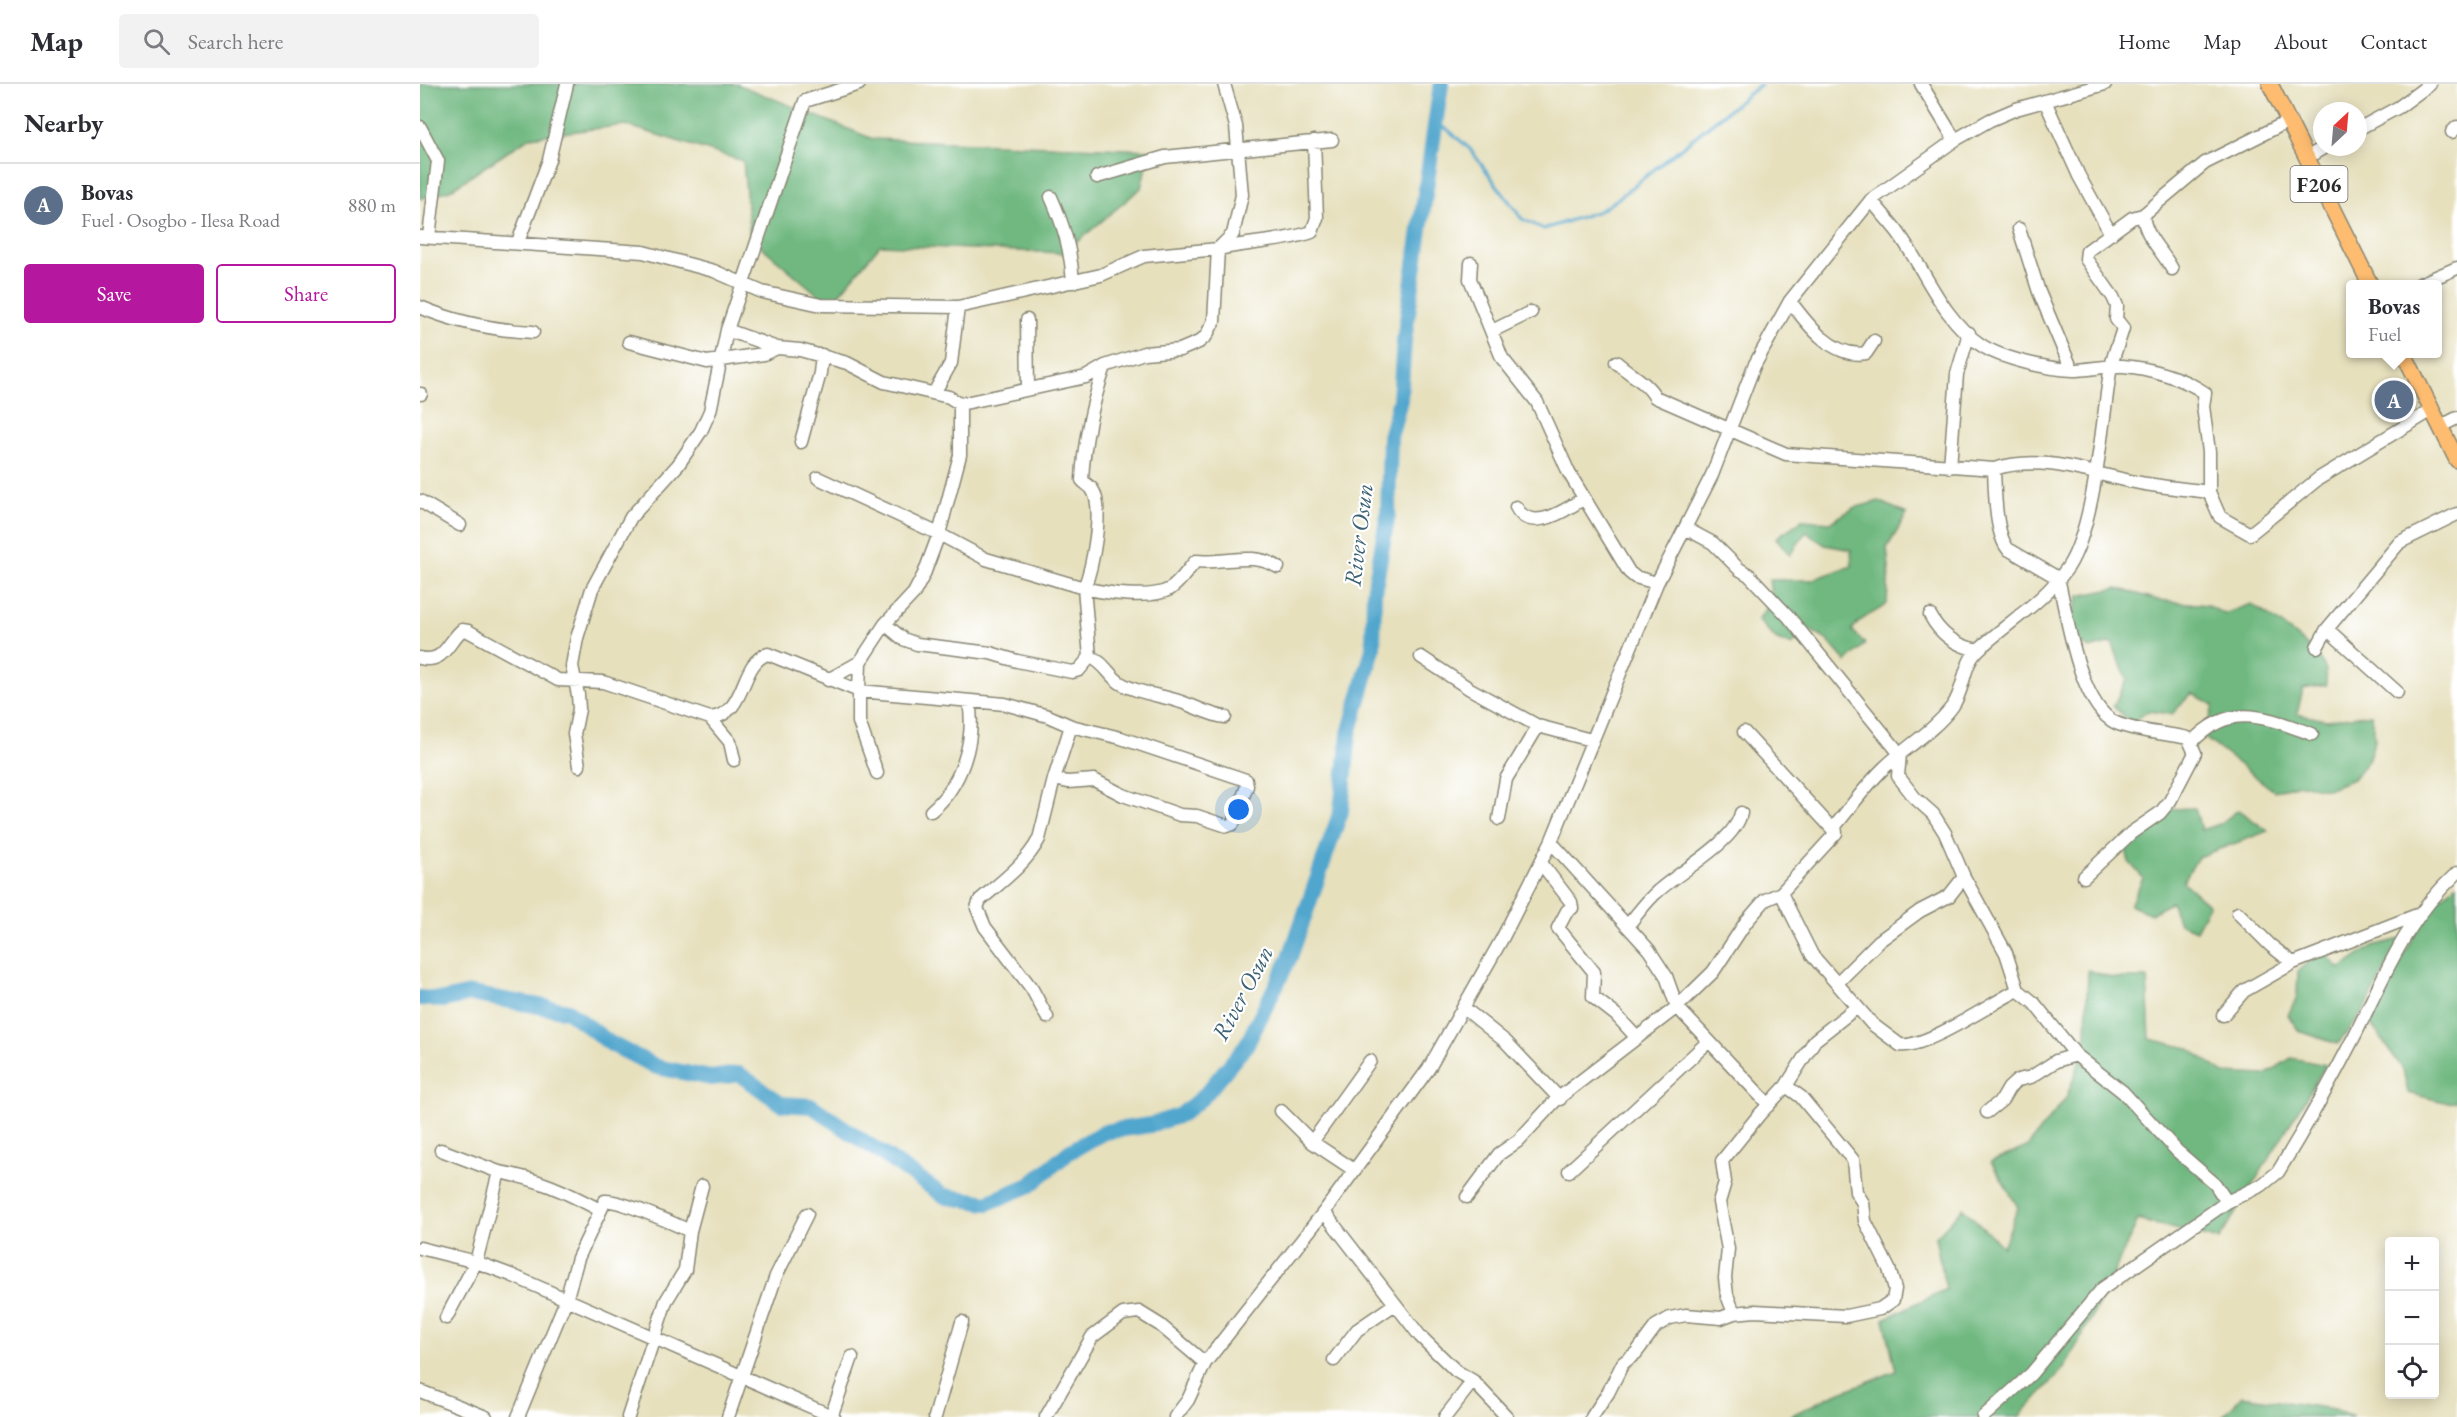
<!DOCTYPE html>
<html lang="en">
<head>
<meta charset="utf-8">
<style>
	body { margin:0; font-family:"EB Garamond",serif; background:#f2f2f3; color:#2b2b33 }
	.controls { position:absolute; right:18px; bottom:18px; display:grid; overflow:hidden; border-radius:6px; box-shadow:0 3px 15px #0003 }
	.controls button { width:54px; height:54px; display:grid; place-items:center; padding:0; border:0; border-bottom:2px solid #e1e1e2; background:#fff; color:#2b2b33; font:30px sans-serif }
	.compass { position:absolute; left:1893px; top:18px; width:54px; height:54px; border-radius:50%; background:#fff; box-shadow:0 3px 15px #0003; rotate:26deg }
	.you { position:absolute; left:819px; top:726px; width:21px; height:21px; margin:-15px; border:4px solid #fff; border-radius:50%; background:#1a73e8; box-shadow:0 0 0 9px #1a73e833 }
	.badge { display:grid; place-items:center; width:39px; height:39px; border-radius:50%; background:#b5179e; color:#fff; font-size:20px; font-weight:700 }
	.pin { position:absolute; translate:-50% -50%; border:3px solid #fff; box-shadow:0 2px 6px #0006 }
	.popup { position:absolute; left:1926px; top:196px; width:96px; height:78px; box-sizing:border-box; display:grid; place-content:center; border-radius:6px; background:#fff; filter:drop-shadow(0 2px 4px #0005); font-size:20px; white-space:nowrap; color:#7c7c81 }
	.popup b { font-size:22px; color:#2b2b33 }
	.popup::after { content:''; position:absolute; left:50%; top:100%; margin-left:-12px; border:12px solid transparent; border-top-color:#fff }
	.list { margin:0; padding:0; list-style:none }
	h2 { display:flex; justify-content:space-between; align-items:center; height:78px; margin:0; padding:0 24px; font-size:26px }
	h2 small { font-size:20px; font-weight:400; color:#7c7c81 }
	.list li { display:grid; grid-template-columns:39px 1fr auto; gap:18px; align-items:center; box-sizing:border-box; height:84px; padding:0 24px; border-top:2px solid #e1e1e2 }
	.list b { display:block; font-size:22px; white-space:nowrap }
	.list p { margin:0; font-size:20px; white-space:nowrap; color:#7c7c81 }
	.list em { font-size:20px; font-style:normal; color:#7c7c81 }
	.actions { display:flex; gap:12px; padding:18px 24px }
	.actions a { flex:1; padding:14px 0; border:2px solid #b5179e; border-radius:6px; text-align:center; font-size:21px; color:#b5179e }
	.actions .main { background:#b5179e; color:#fff }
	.icon { flex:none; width:33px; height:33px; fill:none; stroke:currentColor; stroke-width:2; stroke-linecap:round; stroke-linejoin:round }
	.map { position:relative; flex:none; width:2037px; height:1333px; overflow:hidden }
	header { display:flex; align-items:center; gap:36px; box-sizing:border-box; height:84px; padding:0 30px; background:#fff; border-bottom:2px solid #e1e1e2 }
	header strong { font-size:28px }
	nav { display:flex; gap:33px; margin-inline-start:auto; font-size:21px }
	.search { width:420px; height:54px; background:#f2f2f3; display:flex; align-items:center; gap:15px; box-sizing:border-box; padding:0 21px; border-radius:6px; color:#7c7c81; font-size:22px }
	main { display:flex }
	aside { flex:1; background:#fff }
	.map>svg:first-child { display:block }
	.forest { fill:#70b880; stroke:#4e7256; stroke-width:1.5 }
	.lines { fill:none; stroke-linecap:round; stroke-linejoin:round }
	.stream { stroke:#51a6cd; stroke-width:3 }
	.river { stroke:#51a6cd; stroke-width:16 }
	.minor-casing { stroke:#888674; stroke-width:15 }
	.major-casing { stroke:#888674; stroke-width:18 }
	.minor { stroke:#fff; stroke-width:12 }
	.major { stroke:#fdbc70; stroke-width:15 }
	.labels { text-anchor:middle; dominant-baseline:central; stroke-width:4.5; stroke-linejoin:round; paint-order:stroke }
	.shield { fill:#fff; stroke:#6b6b6b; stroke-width:1.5 }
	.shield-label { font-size:21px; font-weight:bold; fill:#2b2b2b }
	.water-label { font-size:24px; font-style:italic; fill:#3c6274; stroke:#fff }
</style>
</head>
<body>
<header>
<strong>Map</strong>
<div class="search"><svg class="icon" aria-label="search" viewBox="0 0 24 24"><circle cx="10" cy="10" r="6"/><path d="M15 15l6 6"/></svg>Search here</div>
<nav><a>Home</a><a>Map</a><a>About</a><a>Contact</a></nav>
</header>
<main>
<aside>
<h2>Nearby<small></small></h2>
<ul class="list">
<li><span class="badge" style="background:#5c6f8a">A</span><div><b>Bovas</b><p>Fuel · Osogbo - Ilesa Road</p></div><em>880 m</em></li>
</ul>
<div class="actions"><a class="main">Save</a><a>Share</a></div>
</aside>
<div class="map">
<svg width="2037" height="1333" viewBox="0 0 2037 1333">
	<rect width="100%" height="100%" fill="#fff"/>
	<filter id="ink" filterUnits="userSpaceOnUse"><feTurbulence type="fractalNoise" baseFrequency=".0167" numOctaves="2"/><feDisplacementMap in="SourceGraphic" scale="12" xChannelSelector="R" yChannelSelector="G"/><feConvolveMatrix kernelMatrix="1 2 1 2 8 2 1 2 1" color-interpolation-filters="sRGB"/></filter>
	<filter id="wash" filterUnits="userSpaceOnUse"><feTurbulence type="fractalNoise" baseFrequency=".008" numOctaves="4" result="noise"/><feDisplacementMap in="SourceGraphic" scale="24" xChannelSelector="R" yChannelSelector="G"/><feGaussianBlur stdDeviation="1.35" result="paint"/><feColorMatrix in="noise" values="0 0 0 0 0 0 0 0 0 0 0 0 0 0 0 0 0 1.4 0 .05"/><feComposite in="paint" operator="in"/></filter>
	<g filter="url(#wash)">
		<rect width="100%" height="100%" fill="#e6e0bd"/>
		<path class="forest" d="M 0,0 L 317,0 L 453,55 L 730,66 L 721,104 L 644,169 L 460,161 L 410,221 L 330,153 L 323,77 L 205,41 L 110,53 L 30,106 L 0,115 Z
			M 1459,417 L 1487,430 L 1467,464 L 1469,484 L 1467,520 C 1453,531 1443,531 1432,546 L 1445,560 L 1426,578 L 1407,556 L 1390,546 L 1372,561 L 1357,556 L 1338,536 L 1352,517 L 1349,496 L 1391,496 L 1432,482 L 1431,466 L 1405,461 L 1386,448 L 1370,471 L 1356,454 L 1382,436 L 1411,438 L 1434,424 Z
			M 1697,504 L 1738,516 L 1787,521 L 1804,530 L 1831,520 C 1852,534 1897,563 1906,586 C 1907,590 1906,597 1906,601 L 1883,605 L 1877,630 L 1906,636 L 1951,630 L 1955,656 L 1948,676 L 1933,695 L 1907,705 L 1880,700 L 1854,707 L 1785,654 L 1793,621 L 1772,609 L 1752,630 L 1728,627 L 1712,639 L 1693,622 L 1707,596 L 1692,559 L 1669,565 L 1656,556 L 1652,533 L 1659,512 Z
			M 1775,724 L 1781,746 L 1800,740 L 1818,726 L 1848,747 L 1778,773 L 1763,798 L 1789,821 L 1776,846 L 1759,839 L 1751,818 L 1731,830 L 1710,821 L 1723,794 L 1709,778 L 1704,757 L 1737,742 L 1751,725 Z
			M 2037,800 L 2037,1017 L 2028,1019 L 1988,1009 L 1983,985 L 1950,939 L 2007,826 Z
			M 1981,855 L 1946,923 L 1918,960 L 1879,947 L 1868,931 L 1877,913 L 1878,887 L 1902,866 L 1920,885 L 1953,862 Z
			M 1668,886 L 1692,894 L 1727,894 L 1730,955 L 1768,964 L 1804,989 L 1845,991 L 1871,974 L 1906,981 L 1799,1156 L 1718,1136 L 1682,1214 L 1645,1283 L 1599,1333 L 1368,1333 L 1413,1311 L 1476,1287 L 1464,1235 L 1526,1205 L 1515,1154 L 1543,1124 L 1583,1163 L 1598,1123 L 1571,1078 L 1607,1063 L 1646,1014 L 1658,983 L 1666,950 Z
			M 1822,1312 L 1914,1325 L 1933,1333 L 1802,1333 Z"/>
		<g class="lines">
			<path class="stream" d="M 1015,40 L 1027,45 L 1050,65 L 1102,135 L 1124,145 L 1179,127 L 1196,116 L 1341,0"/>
			<path class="river" d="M 0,914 L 23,916 L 51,910 L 148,927 L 191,960 L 237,983 L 291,994 L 319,990 L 362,1020 L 392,1022 L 524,1112 L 567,1119 L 610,1101 L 649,1068 L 684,1048 L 730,1041 L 761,1031 L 784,1012 L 827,960 L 870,873 L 921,727 L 929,650 L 953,565 L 954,508 L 968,430 L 970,353 L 980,316 L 984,257 L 1021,0"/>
		</g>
	</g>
	<g filter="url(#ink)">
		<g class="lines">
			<defs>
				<path id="minor" d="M 1501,0 L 1535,56
					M 1625,17 L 1659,92 L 1691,150
					M 0,43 L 18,77 L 9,153
					M 1938,45 L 1979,23 L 2010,0
					M 2032,48 L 2037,43
					M 1886,74 L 1905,63
					M 677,93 L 745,73 L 912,56
					M 631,113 C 644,142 651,166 653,198
					M 1451,116 C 1459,126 1469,137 1477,147 C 1505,185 1521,234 1561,261 C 1582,275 1628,285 1653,286 C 1669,286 1687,281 1703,282 C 1729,284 1764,294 1785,309 L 1783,322 L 1789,368 L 1789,408 L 1800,433 L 1830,450 L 1898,395 L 2012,326
					M 1723,131 C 1725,153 1742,166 1752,185
					M 1599,145 L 1619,208 L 1652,286
					M 0,153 L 223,168 L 294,187 L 342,208 L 401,221 L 538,223 L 681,191 L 724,172 L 798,165 L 813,150 L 822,111 L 816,42 L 804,0
					M 98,158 L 129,76 L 147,0
					M 1051,179 L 1050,195 L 1082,274 L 1117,318 L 1149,389 L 1209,488 L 1215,493 L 1237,499
					M 2000,200 L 2037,184
					M 1370,217 C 1387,240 1413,275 1446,269 L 1454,257
					M 0,223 C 35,238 75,246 113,248
					M 607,236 L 608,304
					M 1072,247 L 1111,228
					M 209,258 L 287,278 L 344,270 L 357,264
					M 1196,278 C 1209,290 1227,298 1235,313 L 1366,370 L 1574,385 C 1624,369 1670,390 1720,399 C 1742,403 1766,405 1789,408
					M 514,309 L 531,279 L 538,223
					M 0,310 L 1,310
					M 540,320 L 666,293 L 685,282 L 724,269 L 760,266 L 779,258 L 786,252 L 794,237 L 798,165 C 829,158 862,158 892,148 L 897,134 L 894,57
					M 2021,342 L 2037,334
					M 381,358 L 400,289 L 402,271
					M 1530,383 L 1537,290 L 1549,249
					M 1574,385 C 1575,406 1575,450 1588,465 L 1638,494 C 1647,531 1659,622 1696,639 C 1717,648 1745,649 1768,654 L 1775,669 L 1750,717 L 1740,729 L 1711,749 L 1664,793
					M 398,394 L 519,450 L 566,475 L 664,504 C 672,485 685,423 672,405 C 669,401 665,400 662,396 C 664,355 672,320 685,282
					M 0,417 L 40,441
					M 1096,423 C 1110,451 1148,425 1164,414
					M 1265,444 L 1293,459 L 1319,485 L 1329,491 L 1368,532 L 1480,670 L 1478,692 L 1495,714 L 1513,730 L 1525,749 L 1544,793 L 1586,869 L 1598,906 L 1614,919 L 1656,971 L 1703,1008 L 1757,1067 L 1795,1100 L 1807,1118
					M 1510,531 C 1520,550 1536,562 1558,566
					M 465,540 L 483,555 L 497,560 L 570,569 L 597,577 L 652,588 L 659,586 L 670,573 C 685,578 689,593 702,600 C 720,610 741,611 761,618 C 777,623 789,631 805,633
					M 1907,545 L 1977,608
					M 1897,563 L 1907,545 L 1980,458 L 2037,430
					M 670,573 L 664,504 C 685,509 730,516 750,505 C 760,499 768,485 776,477 C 805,480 832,467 858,483
					M 1001,573 L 1050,605 L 1118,642 L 1171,656
					M 0,574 C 24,580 27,559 42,546 L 48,547 L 138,596 L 183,598 L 290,634 C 328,630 319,578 348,570 L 439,607 L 440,578 L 465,540 L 494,509 L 504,490 L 519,450 L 540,371 L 540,320 L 529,313 L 464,298 L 427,279 L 380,266 L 357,264 L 307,246 L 385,17 L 439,0
					M 408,596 L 440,578
					M 290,634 L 310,658 L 314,676
					M 1324,648 L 1416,749
					M 1772,658 C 1810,617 1845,633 1892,650
					M 159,682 L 154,650 L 159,625 L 158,611 L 152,582 L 157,554 L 172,505 L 211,433 L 258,381 L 281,347 L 290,327 L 307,246
					M 457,689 L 439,638 L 439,607 L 585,620 L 628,632 L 651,642 L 634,695 L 648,698 L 674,696 L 703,711 L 760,731 L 777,732 L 807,742 L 813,740 L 827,702 L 826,696 L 701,654 L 651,642
					M 511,727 C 541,702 556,657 549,618
					M 1079,735 L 1086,695 L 1118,642
					M 1131,758 L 1229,866 L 1246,892 L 1257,923 L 1349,1021
					M 1121,779 L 1151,818 L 1152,824 L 1147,827 L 1138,844 L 1174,888 L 1173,913 L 1196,931 L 1217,954
					M 1361,809 L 1392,871 L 1452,940 L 1480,961 C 1505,965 1572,919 1598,906
					M 1818,829 L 1850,861 L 1873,879
					M 1207,842 C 1217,831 1226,817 1238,807 C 1260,787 1315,758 1321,729
					M 1417,899 L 1459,857 L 1500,827 L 1529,812 L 1544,793
					M 1044,924 L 1086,958 L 1140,1015
					M 1803,931 L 1824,907 L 1873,879 L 1997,831
					M 627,933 L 612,905 L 565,843 L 557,824 L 560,816 C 581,798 606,780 619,755 L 634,695
					M 861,1027 L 892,1058 L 934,1086
					M 1567,1028 L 1582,1016 L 1589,1004 L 1598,996 L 1611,993 L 1636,977 L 1656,971
					M 892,1058 L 950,977
					M 21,1066 L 79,1088
					M 1149,1087 L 1289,957
					M 1047,1113 L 1079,1070 L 1098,1057 L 1136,1016 L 1257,923 L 1293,888 L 1326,838 L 1345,816 L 1361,809 L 1416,749 L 1415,742 C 1431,723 1446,701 1465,683 C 1487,662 1513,648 1532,623 C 1545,606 1542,581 1558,566 C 1588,538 1624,518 1648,483 C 1675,441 1682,339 1690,288 C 1692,273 1699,259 1703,244 L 1696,235 L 1697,222 L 1693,213 L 1666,175 L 1667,167 L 1712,134 L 1723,131 L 1785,79 L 1869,37
					M 904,1128 L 1000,1252 L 1036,1287 L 1053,1297 L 1087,1333
					M 0,1164 L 56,1178 L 91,1191 L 414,1333
					M 1314,1229 L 1307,1211 L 1305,1194 L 1308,1165 L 1299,1118 L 1305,1098 L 1302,1077 L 1339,1031 L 1366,1002 L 1395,956 L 1437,923
					M 26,1234 L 56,1178 L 79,1088 C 119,1095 144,1107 180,1126
					M 914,1276 L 937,1246 L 975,1220
					M 0,1307 L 66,1333
					M 98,1333 L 146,1216 L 158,1174 L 185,1117 C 198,1115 255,1140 270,1147
					M 208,1333 L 246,1217 L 265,1186 L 270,1147 L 282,1102
					M 308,1333 L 356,1192 L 387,1130
					M 411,1333 L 432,1273
					M 515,1333 L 542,1238
					M 626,1333 L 672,1253 L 703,1230 L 719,1228 L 740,1241 L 785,1279
					M 755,1333 L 768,1316 L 785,1279 L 904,1128 L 1009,984 L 1083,853 L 1131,758 L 1237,499 L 1292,391 L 1334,282 L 1370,217 L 1451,116 L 1535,56 L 1570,36 L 1596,25 L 1685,0
					M 1025,1333 L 1053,1297
					M 1172,1333 L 1188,1309 L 1203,1279 L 1216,1269 L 1236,1242 L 1250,1234 L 1266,1231 L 1301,1234 L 1314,1229 L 1335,1227 L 1426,1232 L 1460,1225 L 1473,1216 L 1475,1205 L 1469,1185 L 1445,1137 L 1443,1119 L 1436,1108 L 1433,1076 L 1381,1013 L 1366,1002
					M 1563,1333 L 1611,1290 L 1682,1205 L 1807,1118 L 1842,1101 L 1858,1088 C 1885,1044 1911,998 1935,951 C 1966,889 1984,838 2037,789"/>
				<path id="major" d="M 1850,0 L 1950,200
					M 1984,270 L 2037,376"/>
			</defs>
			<use href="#minor" class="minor-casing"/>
			<use href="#major" class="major-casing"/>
			<use href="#minor" class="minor"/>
			<use href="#major" class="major"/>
		</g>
	</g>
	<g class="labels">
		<rect class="shield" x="1870.5" y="82" width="57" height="36" rx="4.5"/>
		<g class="shield-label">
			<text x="1899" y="100">F206</text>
		</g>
		<g class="water-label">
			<text transform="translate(938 451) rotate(-83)">River Osun</text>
			<text transform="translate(822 909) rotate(-62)">River Osun</text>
		</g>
	</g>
</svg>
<div class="controls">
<button>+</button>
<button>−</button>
<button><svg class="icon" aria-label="locate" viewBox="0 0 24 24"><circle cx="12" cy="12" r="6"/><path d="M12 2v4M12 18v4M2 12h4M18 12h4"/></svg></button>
</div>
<svg class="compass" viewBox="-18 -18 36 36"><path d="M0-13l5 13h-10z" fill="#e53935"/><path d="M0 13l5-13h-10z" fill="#7c7c81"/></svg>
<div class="you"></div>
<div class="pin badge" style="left:1974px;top:316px;background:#5c6f8a">A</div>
<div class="popup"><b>Bovas</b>Fuel</div>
</div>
</main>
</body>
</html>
